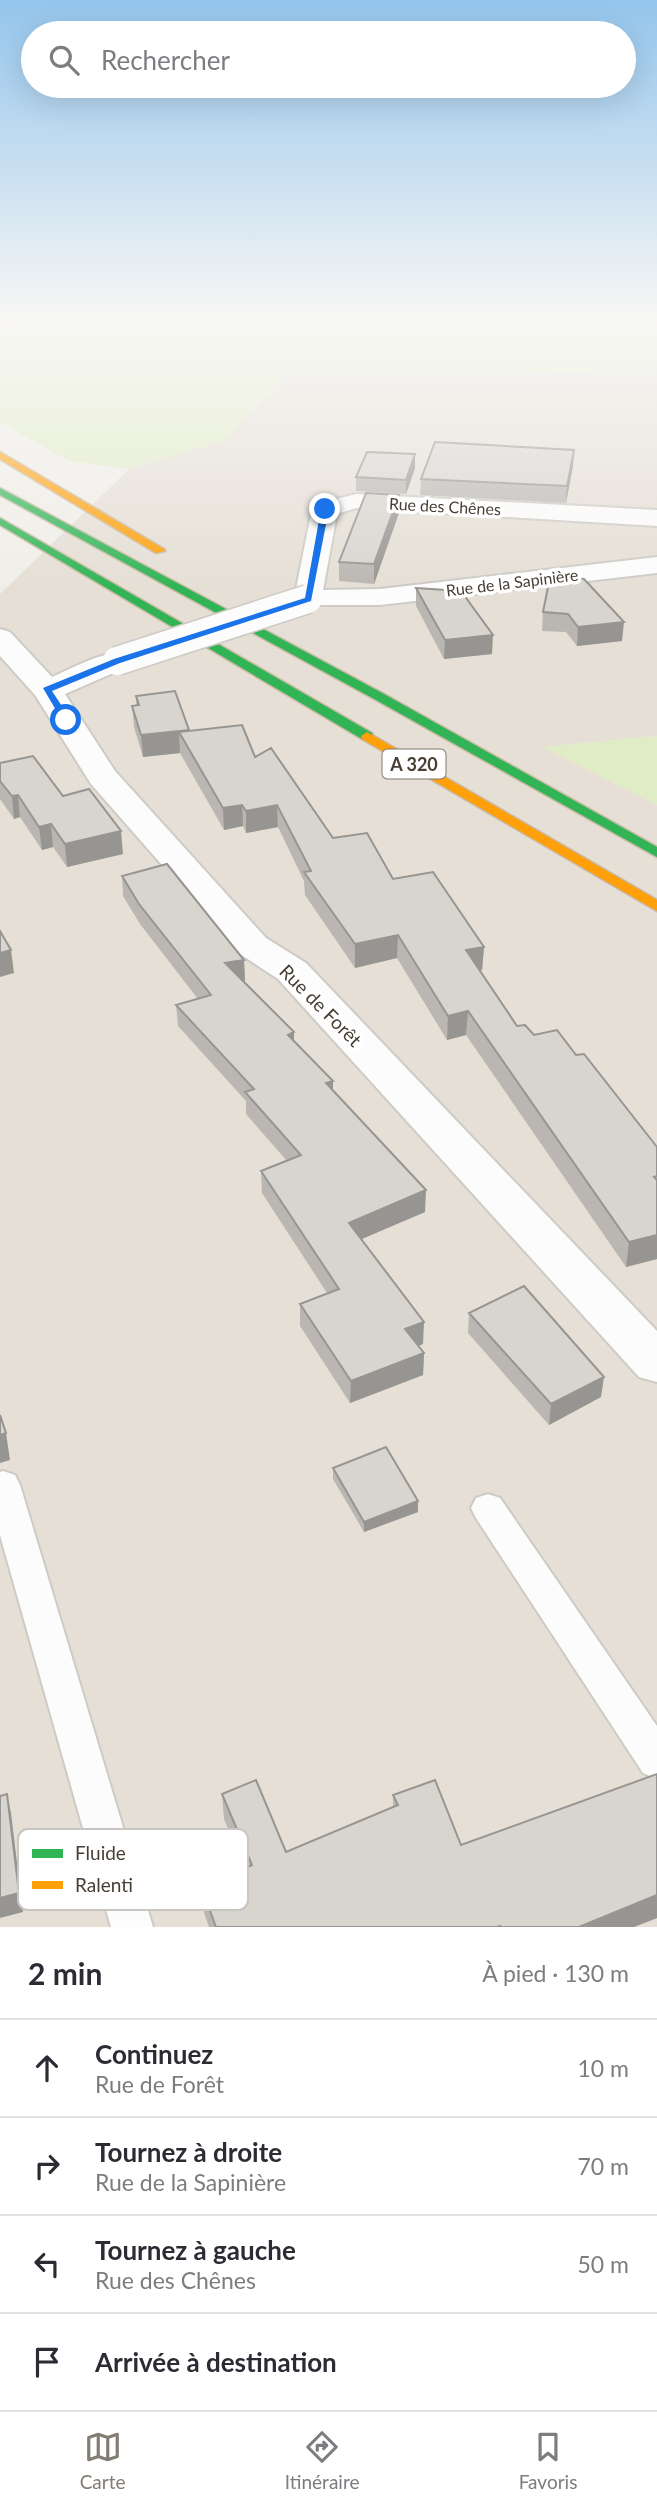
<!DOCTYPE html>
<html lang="fr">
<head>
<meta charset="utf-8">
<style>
	body { margin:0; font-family:Lato,sans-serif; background:#f2f2f3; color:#2b2b33 }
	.stop { position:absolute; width:21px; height:21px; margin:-16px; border:5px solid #1a73e8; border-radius:50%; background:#fff }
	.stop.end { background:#1a73e8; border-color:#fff; box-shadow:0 2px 7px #0008 }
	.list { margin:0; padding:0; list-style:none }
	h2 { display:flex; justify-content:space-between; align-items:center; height:91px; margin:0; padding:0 28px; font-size:30px }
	h2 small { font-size:23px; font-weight:400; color:#7c7c81 }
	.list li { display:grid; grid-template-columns:46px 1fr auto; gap:21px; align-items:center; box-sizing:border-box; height:98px; padding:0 28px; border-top:2px solid #e1e1e2 }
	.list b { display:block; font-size:26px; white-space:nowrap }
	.list p { margin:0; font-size:23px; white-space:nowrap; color:#7c7c81 }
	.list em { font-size:23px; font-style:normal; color:#7c7c81 }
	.icon { flex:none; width:38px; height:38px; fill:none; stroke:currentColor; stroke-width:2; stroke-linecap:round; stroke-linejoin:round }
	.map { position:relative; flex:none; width:657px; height:1927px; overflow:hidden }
	.search { position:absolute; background:#fff; box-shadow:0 7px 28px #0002; left:21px; right:21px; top:21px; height:77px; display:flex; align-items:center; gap:18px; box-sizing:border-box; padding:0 24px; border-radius:38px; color:#7c7c81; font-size:26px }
	.sheet { height:483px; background:#fff }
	nav { display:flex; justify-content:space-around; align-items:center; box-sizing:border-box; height:98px; border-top:2px solid #e1e1e2; background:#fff; font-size:19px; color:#7c7c81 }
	nav a { display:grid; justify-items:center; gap:4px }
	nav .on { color:#827c73 }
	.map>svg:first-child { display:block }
	.residential { fill:#e5dfd5 }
	.green { fill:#e0ecc6 }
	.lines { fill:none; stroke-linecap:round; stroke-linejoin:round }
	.lane-casing { stroke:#cecbc6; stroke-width:4 }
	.street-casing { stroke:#cecbc6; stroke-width:4 }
	.fast-casing { stroke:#cab9a2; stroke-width:3 }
	.slow-casing { stroke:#cab9a2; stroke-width:3 }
	.path { stroke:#d1cec9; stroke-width:2.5; stroke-dasharray:2 2; stroke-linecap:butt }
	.lane { fill:#fdfcfc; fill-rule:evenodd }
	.street { fill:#fdfcfc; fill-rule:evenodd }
	.fast { fill:#30b455; fill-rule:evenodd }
	.slow { fill:#ff9f0a; fill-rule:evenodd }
	.street-bridge-casing { stroke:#cecbc6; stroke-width:31; stroke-linecap:butt }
	.street-bridge { stroke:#fdfcfc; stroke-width:28 }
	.wall { fill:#bab7b2 }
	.shaded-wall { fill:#979591 }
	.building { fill:#d8d5cf; stroke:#979591; stroke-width:2 }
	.route { fill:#1a73e8 }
	.labels { text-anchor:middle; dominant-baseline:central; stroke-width:7; stroke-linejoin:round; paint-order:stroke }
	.far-street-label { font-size:16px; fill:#473e34; stroke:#fff }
	.shield { fill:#fff; stroke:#7e7871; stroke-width:2 }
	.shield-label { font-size:18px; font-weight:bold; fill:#473e34 }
	.street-label { font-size:19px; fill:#473e34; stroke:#fff }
	.key { fill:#fff; stroke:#c8c5c2; stroke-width:2 }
	.key-label { font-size:19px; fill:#473e34 }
</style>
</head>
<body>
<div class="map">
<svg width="657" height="1927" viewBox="0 0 657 1927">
	<rect width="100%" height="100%" fill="#f0eee8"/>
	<path class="residential" d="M 657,370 L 657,736 L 544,747 L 657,805 L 657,1927 L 0,1927 L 0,594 L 129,469 L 224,440 L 286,377 Z"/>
	<path class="green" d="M 25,320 L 657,320 L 657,370 L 286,377 L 224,440 L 129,469 L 69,461 L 0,422 L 0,335 L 20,326 Z
		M 657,736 L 657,805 L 543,747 Z"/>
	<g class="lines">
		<defs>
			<path id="lane" d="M 3,1471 L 15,1475 L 20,1485 L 153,1927 L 111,1927 L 0,1535 L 0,1472 Z
				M 488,1494 L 500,1498 L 657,1726 L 657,1779 L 643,1773 L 476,1518 L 471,1508 L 476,1498 Z"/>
			<path id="street" d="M 356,494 L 657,510 L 657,526 L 356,508 L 337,514 L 323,590 L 380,589 L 657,557 L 657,573 L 380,605 L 298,605 L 294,599 L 312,509 L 316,504 Z
				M 0,629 L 10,632 L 52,677 C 74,668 104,649 127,655 L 132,661 L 127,667 L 65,694 L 115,771 L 266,938 L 306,963 L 657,1331 L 657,1382 L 639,1377 L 278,979 L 240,954 L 91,784 L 35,695 L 0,656 Z"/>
			<path id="fast" d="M 0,488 L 384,694 L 657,847 L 657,857 L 376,700 L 0,495 Z
				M 0,518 L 372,733 L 373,736 L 367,740 L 362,739 L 0,525 Z"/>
			<path id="slow" d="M 0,452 L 164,549 L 165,551 L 156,553 L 0,459 Z
				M 367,732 L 657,900 L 657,911 L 362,739 L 361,736 Z"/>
		</defs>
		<use href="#lane" class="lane-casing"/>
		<use href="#street" class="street-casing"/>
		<use href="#fast" class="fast-casing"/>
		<use href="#slow" class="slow-casing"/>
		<path class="path" d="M 510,320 L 657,336"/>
		<use href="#lane" class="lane"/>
		<use href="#street" class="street"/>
		<use href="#fast" class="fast"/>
		<use href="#slow" class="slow"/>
		<defs>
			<path id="street-bridge" d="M 117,661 L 308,599"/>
		</defs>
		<use href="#street-bridge" class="street-bridge-casing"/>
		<use href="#street-bridge" class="street-bridge"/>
	</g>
	<path class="wall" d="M 573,466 L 566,503 L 420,495 L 421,479 Z
		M 415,468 L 406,494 L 356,491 L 356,477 Z
		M 399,495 L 399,513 L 374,584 L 339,581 L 339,562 Z
		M 550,577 L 622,641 L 577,646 L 566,632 L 542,631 L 543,612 Z
		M 416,588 L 492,654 L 444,659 L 416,606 Z
		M 136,696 L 189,731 L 255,757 L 333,838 L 393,879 L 484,947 L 482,970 L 479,971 L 517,1026 L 576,1055 L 657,1147 L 657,1259 L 626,1267 L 466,1035 L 447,1040 L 397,958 L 355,968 L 305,895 L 304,881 L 278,827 L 246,833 L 243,826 L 224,830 L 180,753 L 143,757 L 134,727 L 132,706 L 136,705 Z
		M 0,763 L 63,796 L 123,854 L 67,867 L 53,847 L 42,850 L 20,817 L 14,819 L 0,799 Z
		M 122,876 L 244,960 L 245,981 L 243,981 L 294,1041 L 425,1212 L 361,1239 L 423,1344 L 418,1346 L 424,1353 L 423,1375 L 350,1403 L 300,1326 L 300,1304 L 327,1293 L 262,1193 L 261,1171 L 287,1161 L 246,1114 L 246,1101 L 178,1026 L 176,1005 L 198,999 L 140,924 L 123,896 Z
		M 469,1313 L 601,1397 L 549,1425 L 468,1333 Z
		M 333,1468 L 418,1512 L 364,1532 L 333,1479 Z
		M 657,1774 L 657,1918 L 634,1927 L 209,1927 L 204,1913 L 202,1889 L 245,1869 L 224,1819 L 222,1794 L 286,1852 L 393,1807 L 393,1795 L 461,1845 Z"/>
	<path class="shaded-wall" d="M 574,450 L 573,466 L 566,503 L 567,486 Z
		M 415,454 L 415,468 L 406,494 L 406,480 Z
		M 399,495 L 399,513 L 374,584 L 374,564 Z
		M 624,622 L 622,641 L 577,646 L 578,627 Z
		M 493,635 L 492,654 L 444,659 L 445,640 Z
		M 189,730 L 179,732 L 180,753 L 143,757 L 141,735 Z
		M 18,795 L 20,817 L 14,819 L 12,796 Z
		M 242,805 L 243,826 L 224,830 L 223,808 Z
		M 277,805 L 278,827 L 246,833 L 246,811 Z
		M 51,824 L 53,847 L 42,850 L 39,827 Z
		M 121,831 L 123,854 L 67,867 L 65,844 Z
		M 398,935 L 397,958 L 355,968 L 355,944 Z
		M 484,947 L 482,970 L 464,974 L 466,950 Z
		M 11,950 L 14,973 L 0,977 L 0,953 Z
		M 244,960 L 245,981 L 226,984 L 225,963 Z
		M 468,1011 L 466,1035 L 447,1040 L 448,1016 Z
		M 294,1032 L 294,1053 L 288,1035 Z
		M 333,1081 L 333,1102 L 326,1083 Z
		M 426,1190 L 425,1212 L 348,1245 L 349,1223 Z
		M 657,1235 L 657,1259 L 626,1267 L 629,1242 Z
		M 424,1322 L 423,1344 L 405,1351 L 405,1329 Z
		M 424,1353 L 423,1375 L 350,1403 L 351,1381 Z
		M 604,1377 L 601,1397 L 549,1425 L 551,1404 Z
		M 6,1433 L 10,1460 L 0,1463 L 0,1435 Z
		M 418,1501 L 418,1512 L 364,1532 L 364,1522 Z
		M 7,1794 L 11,1813 L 23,1912 L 0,1918 L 0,1898 Z
		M 657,1895 L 657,1918 L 634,1927 L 579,1927 Z"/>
	<path class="building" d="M 435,442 L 574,450 L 567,486 L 421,479 Z
		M 367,452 L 415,454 L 406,480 L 356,477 Z
		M 366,493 L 399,495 L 374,564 L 339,562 Z
		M 550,577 L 584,579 L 624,622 L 578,627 L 568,614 L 543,612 Z
		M 416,588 L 461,591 L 493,635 L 445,640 Z
		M 175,691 L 189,730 L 141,735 L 132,706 L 139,705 L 136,696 Z
		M 242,725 L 255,757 L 271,748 L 333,838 L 367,833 L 393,879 L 433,872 L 484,947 L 466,950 L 517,1026 L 525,1025 L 534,1035 L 557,1030 L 576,1055 L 584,1054 L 657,1147 L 657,1176 L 654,1177 L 657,1180 L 657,1235 L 629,1242 L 468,1011 L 448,1016 L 398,935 L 355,944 L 304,872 L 311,871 L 277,805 L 246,811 L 242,805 L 223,808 L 179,732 Z
		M 33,756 L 63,796 L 89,789 L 121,831 L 65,844 L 51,824 L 39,827 L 18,795 L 12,796 L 0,781 L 0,763 Z
		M 167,864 L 244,960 L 225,963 L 294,1032 L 288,1035 L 333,1081 L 326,1083 L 426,1190 L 349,1223 L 424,1322 L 405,1329 L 424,1353 L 351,1381 L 300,1304 L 339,1289 L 261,1171 L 301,1155 L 245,1092 L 254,1089 L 176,1005 L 211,995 L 139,904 L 122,876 Z
		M 0,931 L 11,950 L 0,953 Z
		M 524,1286 L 604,1377 L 551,1404 L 469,1313 Z
		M 0,1415 L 6,1433 L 0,1435 Z
		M 386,1447 L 418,1501 L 364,1522 L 333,1468 Z
		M 657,1774 L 657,1895 L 579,1927 L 501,1927 L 500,1926 L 497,1927 L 216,1927 L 202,1889 L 252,1865 L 222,1794 L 256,1780 L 286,1852 L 398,1805 L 393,1795 L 435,1780 L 461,1845 Z
		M 7,1794 L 19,1893 L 0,1898 L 0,1796 Z"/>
	<linearGradient id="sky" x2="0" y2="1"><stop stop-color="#94c5ec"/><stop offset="0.54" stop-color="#f8f7f5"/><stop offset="1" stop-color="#f8f7f5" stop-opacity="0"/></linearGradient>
	<rect width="657" height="590" fill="url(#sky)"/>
	<path class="route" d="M 325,507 L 329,509 L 311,601 L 120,663 L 52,691 L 71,720 L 63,722 L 43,688 L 114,659 L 305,598 L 321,509 Z"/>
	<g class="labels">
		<g class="far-street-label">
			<text transform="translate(445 506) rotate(3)">Rue des Chênes</text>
			<text transform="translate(512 582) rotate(-7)">Rue de la Sapinière</text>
		</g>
		<rect class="shield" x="382.5" y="749.5" width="63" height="29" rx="5"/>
		<g class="shield-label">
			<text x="414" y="764">A 320</text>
		</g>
		<g class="street-label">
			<text transform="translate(321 1005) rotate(45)">Rue de Forêt</text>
		</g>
	</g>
	<rect x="18" y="1829" width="230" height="81" rx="10" class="key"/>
	<rect x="32" y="1849" width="31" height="9" fill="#30b455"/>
	<rect x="32" y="1881" width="31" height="8" fill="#ff9f0a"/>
	<g class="key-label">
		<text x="75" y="1860">Fluide</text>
		<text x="75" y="1892">Ralenti</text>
	</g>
</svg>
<div class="stop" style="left:66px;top:720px"></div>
<div class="stop end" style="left:325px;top:509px"></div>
<div class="search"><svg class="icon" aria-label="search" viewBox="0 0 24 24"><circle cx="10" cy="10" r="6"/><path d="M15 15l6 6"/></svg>Rechercher</div>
</div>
<section class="sheet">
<h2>2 min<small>À pied · 130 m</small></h2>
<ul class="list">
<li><svg class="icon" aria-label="ahead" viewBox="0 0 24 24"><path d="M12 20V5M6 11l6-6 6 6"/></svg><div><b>Continuez</b><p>Rue de Forêt</p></div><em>10 m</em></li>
<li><svg class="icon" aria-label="right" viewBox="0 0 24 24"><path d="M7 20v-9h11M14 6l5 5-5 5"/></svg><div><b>Tournez à droite</b><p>Rue de la Sapinière</p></div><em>70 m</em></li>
<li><svg class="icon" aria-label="left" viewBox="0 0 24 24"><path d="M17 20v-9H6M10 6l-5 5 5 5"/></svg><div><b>Tournez à gauche</b><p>Rue des Chênes</p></div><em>50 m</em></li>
<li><svg class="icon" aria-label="arrive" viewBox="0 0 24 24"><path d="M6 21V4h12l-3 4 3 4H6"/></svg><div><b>Arrivée à destination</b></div></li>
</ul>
</section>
<nav>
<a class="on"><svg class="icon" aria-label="map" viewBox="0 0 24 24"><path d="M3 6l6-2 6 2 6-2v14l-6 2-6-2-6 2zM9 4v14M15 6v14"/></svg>Carte</a>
<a><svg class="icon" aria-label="directions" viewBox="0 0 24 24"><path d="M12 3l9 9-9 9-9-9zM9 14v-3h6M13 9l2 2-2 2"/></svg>Itinéraire</a>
<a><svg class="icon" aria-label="saved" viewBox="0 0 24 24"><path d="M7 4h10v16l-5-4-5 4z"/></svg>Favoris</a>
</nav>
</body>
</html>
